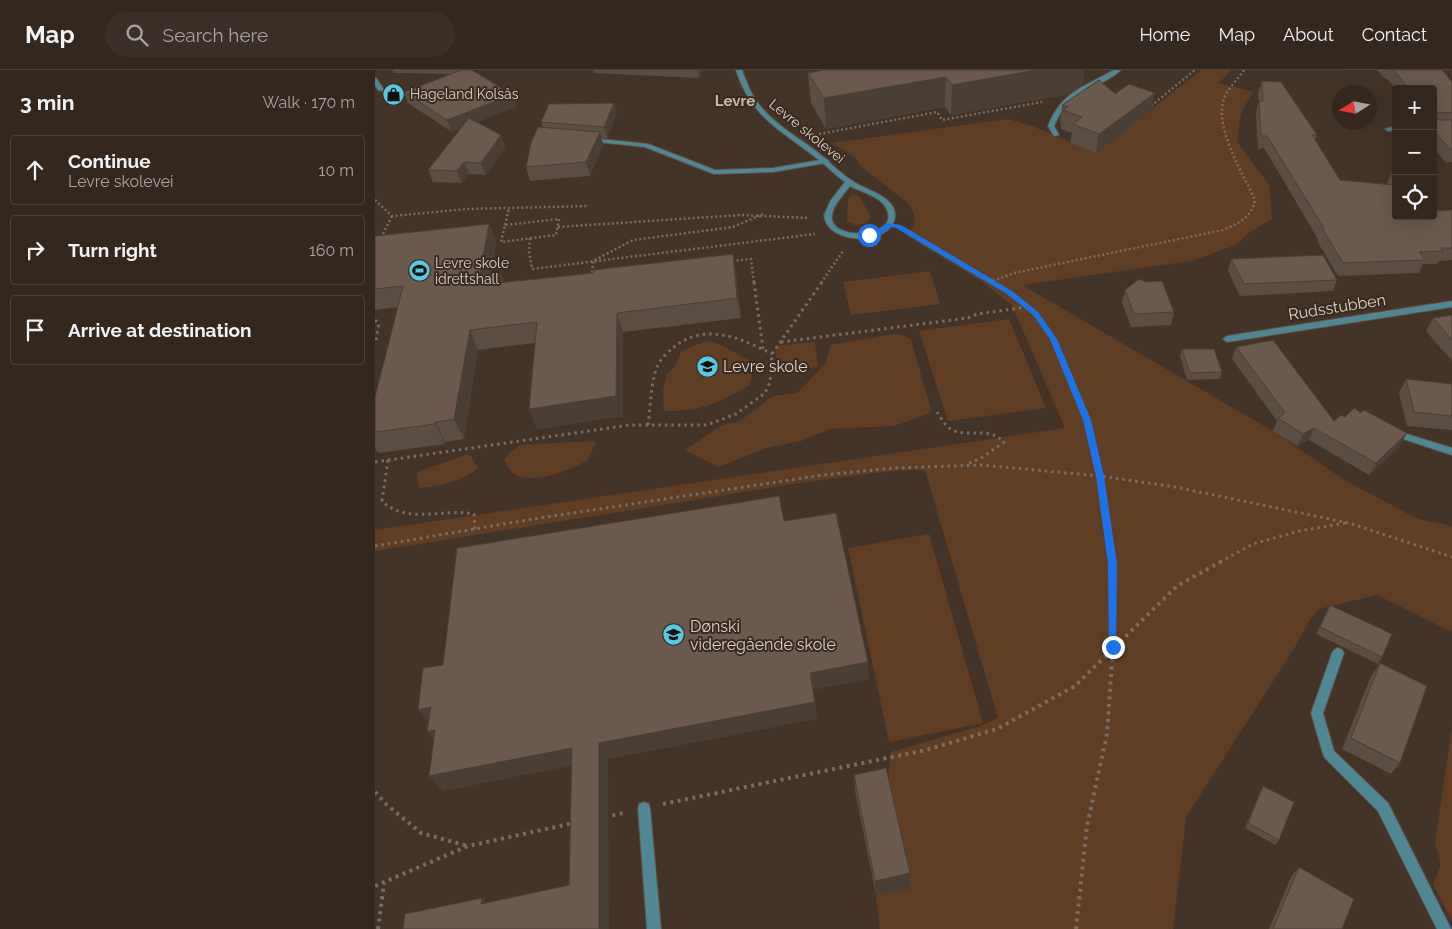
<!DOCTYPE html>
<html lang="en">
<head>
<meta charset="utf-8">
<style>
	body { margin:0; font-family:Raleway,sans-serif; background:#3b2f27; color:#f1f3f6 }
	.controls { position:absolute; right:15px; top:15px; display:grid; overflow:hidden; border-radius:5px; box-shadow:0 5px 20px #0002 }
	.controls button { width:45px; height:45px; display:grid; place-items:center; padding:0; border:0; border-bottom:1px solid #4e443c; background:#33271e; color:#f1f3f6; font:25px sans-serif }
	.compass { position:absolute; left:957px; top:15px; width:45px; height:45px; border-radius:50%; background:#33271e; box-shadow:0 5px 20px #0002; rotate:259deg }
	.stop { position:absolute; width:15px; height:15px; margin:-11px; border:4px solid #1a73e8; border-radius:50%; background:#fff }
	.stop.end { background:#1a73e8; border-color:#fff; box-shadow:0 1px 5px #0008 }
	.list { margin:0; padding:0; list-style:none }
	h2 { display:flex; justify-content:space-between; align-items:center; height:65px; margin:0; padding:0 20px; font-size:21px }
	h2 small { font-size:16px; font-weight:400; color:#a9a5a4 }
	.list li { display:grid; grid-template-columns:32px 1fr auto; gap:15px; align-items:center; box-sizing:border-box; height:70px; margin:0 10px 10px; padding:0 10px; border:1px solid #4e443c; border-radius:5px }
	.list b { display:block; font-size:19px; white-space:nowrap }
	.list p { margin:0; font-size:16px; white-space:nowrap; color:#a9a5a4 }
	.list em { font-size:16px; font-style:normal; color:#a9a5a4 }
	.icon { flex:none; width:28px; height:28px; fill:none; stroke:currentColor; stroke-width:2; stroke-linecap:round; stroke-linejoin:round }
	.map { position:relative; flex:none; width:1077px; height:859px; overflow:hidden }
	header { display:flex; align-items:center; gap:30px; box-sizing:border-box; height:70px; padding:0 25px; background:#33271e; border-bottom:1px solid #4e443c }
	header strong { font-size:24px }
	nav { display:flex; gap:28px; margin-inline-start:auto; font-size:18px }
	.search { width:350px; height:45px; background:#3b2f27; display:flex; align-items:center; gap:12px; box-sizing:border-box; padding:0 18px; border-radius:28px; color:#a9a5a4; font-size:19px }
	main { display:flex }
	aside { flex:1; background:#33271e }
	.map>svg:first-child { display:block }
	.green { fill:#603e24 }
	.lines { fill:none; stroke-linecap:round; stroke-linejoin:round }
	.service-casing { stroke:#605045; stroke-width:2 }
	.minor-casing { stroke:#605045; stroke-width:2 }
	.path-far2 { stroke:#7b6d62; stroke-width:2.5; stroke-dasharray:2 2.5; stroke-linecap:butt }
	.path-far1 { stroke:#7b6d62; stroke-width:3; stroke-dasharray:2.5 4; stroke-linecap:butt }
	.path { stroke:#7b6d62; stroke-width:4; stroke-dasharray:3 4.5; stroke-linecap:butt }
	.service { fill:#4f8795; fill-rule:evenodd }
	.minor { fill:#4f8795; fill-rule:evenodd }
	.wall { fill:#5b4d41 }
	.shaded-wall { fill:#4a3e35 }
	.building { fill:#6a594c; stroke:#4a3e35 }
	.route { fill:#1a73e8 }
	.labels { text-anchor:middle; dominant-baseline:central; stroke-width:4; stroke-linejoin:round; paint-order:stroke }
	.far-poi-label { font-size:14px; fill:#ddd2cb; stroke:#392a1f; text-anchor:start }
	.far-street-label { font-size:14px; fill:#ddd2cb; stroke:#392a1f }
	.far-neighbourhood-label { font-size:15px; font-weight:bold; fill:#cebaac; stroke:#392a1f }
	.street-label { font-size:16px; fill:#ddd2cb; stroke:#392a1f }
	.poi-label { font-size:16px; fill:#ddd2cb; stroke:#392a1f; text-anchor:start }
</style>
</head>
<body>
<header>
<strong>Map</strong>
<div class="search"><svg class="icon" aria-label="search" viewBox="0 0 24 24"><circle cx="10" cy="10" r="6"/><path d="M15 15l6 6"/></svg>Search here</div>
<nav><a>Home</a><a>Map</a><a>About</a><a>Contact</a></nav>
</header>
<main>
<aside>
<h2>3 min<small>Walk · 170 m</small></h2>
<ul class="list">
<li><svg class="icon" aria-label="ahead" viewBox="0 0 24 24"><path d="M12 20V5M6 11l6-6 6 6"/></svg><div><b>Continue</b><p>Levre skolevei</p></div><em>10 m</em></li>
<li><svg class="icon" aria-label="right" viewBox="0 0 24 24"><path d="M7 20v-9h11M14 6l5 5-5 5"/></svg><div><b>Turn right</b></div><em>160 m</em></li>
<li><svg class="icon" aria-label="arrive" viewBox="0 0 24 24"><path d="M6 21V4h12l-3 4 3 4H6"/></svg><div><b>Arrive at destination</b></div></li>
</ul>
</aside>
<div class="map">
<svg width="1077" height="859" viewBox="0 0 1077 859">
	<rect width="100%" height="100%" fill="#443428"/>
	<path class="green" d="M 826,0 L 856,0 L 844,13 L 878,22 L 866,43 L 862,72 L 894,115 L 897,149 L 875,162 L 861,175 L 816,191 L 647,215 L 898,361 L 971,411 L 1043,449 L 1072,455 L 1077,458 L 1077,562 L 1002,525 L 944,539 L 934,551 L 920,577 L 811,747 L 798,859 L 505,859 L 501,825 L 535,818 L 512,715 L 516,682 L 606,656 L 623,648 L 550,400 L 525,400 L 444,410 L 0,481 L 0,460 L 690,358 L 637,235 L 606,211 L 532,166 C 540,154 543,147 534,134 L 485,96 L 481,88 L 457,73 L 633,49 L 657,56 L 721,83 Z
		M 478,124 L 484,126 L 496,147 L 492,153 L 482,155 L 472,152 L 473,128 Z
		M 555,201 L 565,234 L 476,245 L 468,212 Z
		M 634,249 L 671,338 L 573,351 L 544,261 Z
		M 519,264 L 528,265 L 536,270 L 556,339 L 555,343 L 519,356 L 455,359 L 426,371 L 391,378 L 344,397 L 310,380 L 347,355 L 365,351 L 398,326 L 422,323 L 451,293 L 455,275 Z
		M 332,271 C 348,272 363,288 380,292 L 375,315 C 341,334 329,341 289,341 L 288,321 L 292,304 L 300,297 L 306,281 Z
		M 440,272 L 443,297 L 402,301 L 400,276 Z
		M 219,371 L 221,372 L 212,391 C 195,399 160,415 141,405 C 136,402 132,396 129,390 L 134,384 L 145,375 Z
		M 90,385 L 95,385 L 103,398 C 87,412 65,416 44,418 L 42,403 L 46,401 Z
		M 554,464 L 608,653 L 514,672 L 473,478 Z
		M 1077,657 L 1077,851 L 1058,814 L 1066,795 L 1060,773 Z"/>
	<g class="lines">
		<defs>
			<path id="service" d="M 739,0 L 746,0 C 719,23 695,17 679,56 L 684,65 L 679,66 L 673,56 C 686,22 709,17 739,0 Z
				M 0,8 L 2,9 L 9,20 L 8,21 L 3,20 L 0,15 Z
				M 215,68 L 273,74 L 340,100 L 398,98 L 451,89 L 454,91 L 451,93 L 398,102 L 339,104 L 270,77 L 213,71 L 213,69 Z
				M 963,578 L 967,580 L 969,583 L 948,643 L 959,681 L 1013,733 L 1076,859 L 1062,859 L 1003,741 L 950,688 L 948,684 L 936,643 L 957,583 L 959,580 Z
				M 269,732 L 274,734 L 275,738 L 286,859 L 272,859 L 263,738 L 264,734 Z"/>
			<path id="minor" d="M 361,0 L 367,0 C 372,13 377,27 386,37 C 403,57 426,69 446,85 C 456,93 465,103 476,110 C 487,118 502,121 512,130 C 517,134 521,141 520,147 C 516,176 452,176 449,145 L 456,130 L 470,112 C 460,105 451,95 440,87 C 404,59 376,47 361,0 ZM 475,116 C 486,122 505,126 511,138 C 528,168 453,173 457,145 C 458,135 469,124 475,116 Z
				M 1021,56 L 1021,60 L 1013,61 L 1010,59 Z
				M 1077,231 L 1077,237 L 852,272 L 848,269 L 852,266 Z
				M 1019,360 L 1077,378 L 1077,385 L 1016,365 L 1014,363 Z"/>
		</defs>
		<use href="#service" class="service-casing"/>
		<use href="#minor" class="minor-casing"/>
		<path class="path-far2" d="M 776,36 L 820,0
			M 444,64 L 562,42 L 567,50 L 667,32
			M 0,130 L 17,146 L 92,139 L 214,136
			M 184,149 L 181,165 L 126,172 L 130,155 Z
			M 130,155 L 134,138
			M 183,157 L 366,145 L 433,148
			M 531,161 L 620,213
			M 6,168 L 17,146
			M 155,168 L 154,181 L 157,199 L 440,164
			M 357,191 L 376,189 L 379,213
			M 217,207 L 218,191 L 258,170 L 358,157 L 388,144
			M 618,211 L 639,203 L 848,160 C 864,153 876,148 880,130 C 868,103 839,59 849,29 C 853,18 863,9 869,0
			M 446,213 L 468,181"/>
		<path class="path-far1" d="M 379,212 L 388,279
			M 618,212 L 660,243 L 679,269 L 712,350 L 725,406 L 737,492
			M 0,250 L 4,254 L 0,274
			M 406,272 L 593,248 L 602,244 L 652,237
			M 562,342 C 566,348 570,356 577,360 C 595,368 614,356 629,372 L 608,387 L 590,395
			M 273,355 C 276,336 275,315 282,297 C 285,289 293,282 299,277 C 330,252 366,268 397,284
			M 13,390 L 7,431 C 32,455 68,438 99,444 L 100,459
			M 0,392 L 255,355 L 332,355 L 361,344 L 390,323 L 395,312 L 397,284 L 447,212
			M 0,476 L 158,449 L 448,405 L 519,398 L 606,395 L 725,406 L 800,417 L 974,453 L 1077,487
			M 845,492 L 878,474 L 924,461 L 971,453"/>
		<path class="path" d="M 0,722 L 12,735 L 46,763 L 93,776
			M 288,734 L 551,680 L 622,659 L 700,616 L 802,516 L 847,491
			M 230,747 L 248,743
			M 0,816 L 93,776 L 199,753
			M 3,859 L 9,813
			M 701,859 L 712,756 L 732,664 L 738,577 L 737,491"/>
		<use href="#service" class="service"/>
		<use href="#minor" class="minor"/>
	</g>
	<path class="wall" d="M 17,0 L 97,0 L 137,25 L 141,37 L 102,52 L 126,65 L 130,77 L 111,105 L 94,104 L 87,113 L 58,112 L 53,100 L 86,58 L 77,62 L 33,33 L 29,22 L 77,4 L 19,3 Z
		M 218,0 L 327,0 L 324,8 L 219,3 Z
		M 449,0 L 708,14 L 694,24 L 576,45 L 570,37 L 451,59 L 436,33 L 433,3 Z
		M 1002,0 L 1067,0 L 1077,12 L 1077,92 L 1071,93 L 1058,77 L 1058,19 L 1021,19 L 1011,8 L 1009,8 Z
		M 887,11 L 942,65 L 940,70 L 965,110 L 1012,114 L 1016,103 L 1018,103 L 1020,98 L 1021,98 L 1021,146 L 1077,140 L 1077,190 L 1063,191 L 1062,194 L 1048,194 L 1044,203 L 963,206 L 942,171 L 943,169 L 889,78 L 883,79 L 881,43 L 884,32 L 883,23 Z
		M 740,24 L 776,41 L 721,83 L 695,73 L 697,63 L 686,59 L 686,54 L 685,53 L 687,35 Z
		M 242,44 L 232,68 L 226,68 L 228,75 L 215,106 L 155,111 L 151,97 L 168,57 L 166,52 Z
		M 114,154 L 121,173 L 116,204 L 125,203 L 129,212 L 218,203 L 358,184 L 361,204 L 366,248 L 248,262 L 248,346 L 162,359 L 154,339 L 160,273 L 103,280 L 89,369 L 70,372 L 70,374 L 3,383 L 0,378 L 0,327 L 23,237 L 0,240 L 0,166 Z
		M 856,189 L 962,210 L 958,221 L 865,226 L 853,201 Z
		M 750,220 L 799,242 L 796,255 L 756,257 L 747,233 Z
		M 1077,245 L 1077,291 L 1051,261 L 1058,248 Z
		M 861,277 L 959,351 L 1025,376 L 994,405 L 934,370 L 922,376 L 898,361 L 902,351 L 857,289 Z
		M 807,279 L 847,302 L 845,309 L 812,310 L 805,286 Z
		M 1031,309 L 1077,314 L 1077,360 L 1032,356 L 1024,323 Z
		M 955,535 L 1007,587 L 1003,594 L 941,564 Z
		M 1005,593 L 1025,693 L 1016,704 L 967,679 L 996,606 Z
		M 479,705 L 535,817 L 501,825 L 480,721 Z
		M 888,716 L 904,770 L 900,775 L 870,758 L 885,722 Z
		M 924,797 L 967,859 L 894,859 L 916,807 Z"/>
	<path class="shaded-wall" d="M 322,0 L 327,0 L 324,8 Z
		M 662,0 L 710,0 L 708,14 L 694,24 L 576,45 L 577,15 Z
		M 571,7 L 570,37 L 451,59 L 449,28 Z
		M 780,23 L 776,41 L 721,83 L 724,64 Z
		M 137,25 L 141,37 L 77,62 L 72,50 Z
		M 239,33 L 242,44 L 232,68 L 229,57 Z
		M 225,62 L 228,75 L 215,106 L 211,92 Z
		M 126,65 L 130,77 L 111,105 L 106,93 Z
		M 89,92 L 94,104 L 87,113 L 82,101 Z
		M 114,154 L 121,173 L 113,224 L 105,204 Z
		M 358,184 L 361,204 L 366,248 L 362,228 Z
		M 125,203 L 133,223 L 124,213 Z
		M 242,243 L 248,262 L 248,346 L 162,359 L 154,339 Z
		M 95,260 L 103,280 L 89,369 L 79,349 Z
		M 60,352 L 70,372 L 70,374 L 60,354 Z
		M 939,358 L 934,370 L 922,376 L 928,364 Z
		M 1032,363 L 1025,376 L 994,405 L 1001,393 Z
		M 493,592 L 494,609 L 438,620 L 435,603 Z
		M 440,632 L 442,649 L 233,689 L 234,859 L 224,859 L 224,673 Z
		M 56,637 L 56,656 L 43,640 Z
		M 60,660 L 65,678 L 52,662 Z
		M 197,678 L 206,694 L 68,721 L 54,706 Z
		M 535,803 L 535,817 L 501,825 L 500,811 Z
		M 107,828 L 120,841 L 106,834 Z"/>
	<path class="building" d="M 87,0 L 97,0 L 137,25 L 72,50 L 29,22 Z
		M 449,0 L 662,0 L 577,15 L 571,7 L 449,28 L 433,3 Z
		M 1019,0 L 1067,0 L 1077,12 L 1077,43 L 1063,42 L 1061,48 L 1063,50 L 1077,50 L 1077,81 L 1058,60 L 1058,52 L 1061,52 L 1058,48 L 1058,19 L 1034,19 Z
		M 724,10 L 740,24 L 754,14 L 780,23 L 724,64 L 698,54 L 707,47 L 688,40 L 693,37 L 687,35 Z
		M 887,11 L 906,12 L 942,65 L 937,65 L 965,110 L 1019,115 L 1016,103 L 1021,104 L 1021,146 L 1058,146 L 1058,141 L 1077,140 L 1077,178 L 1066,178 L 1068,181 L 1044,182 L 1050,190 L 968,193 L 947,158 L 949,158 L 892,66 L 886,66 L 884,31 L 888,31 Z
		M 239,33 L 229,57 L 166,52 L 174,34 Z
		M 94,48 L 126,65 L 106,93 L 89,92 L 82,101 L 53,100 Z
		M 163,57 L 225,62 L 211,92 L 151,97 L 156,73 Z
		M 114,154 L 105,204 L 125,203 L 124,213 L 218,203 L 218,200 L 358,184 L 362,228 L 242,243 L 241,326 L 154,339 L 162,252 L 95,260 L 79,349 L 60,352 L 60,354 L 0,362 L 0,327 L 28,216 L 0,219 L 0,166 Z
		M 948,185 L 962,210 L 869,214 L 856,189 Z
		M 764,209 L 771,212 L 787,211 L 799,242 L 759,244 L 750,220 Z
		M 1077,245 L 1077,270 L 1058,248 Z
		M 898,270 L 959,351 L 966,345 L 970,347 L 979,338 L 986,343 L 989,340 L 1032,363 L 1001,393 L 939,358 L 928,364 L 903,348 L 910,343 L 861,277 Z
		M 807,279 L 839,279 L 847,302 L 815,303 Z
		M 1031,309 L 1077,314 L 1077,346 L 1039,342 Z
		M 404,426 L 409,451 L 461,443 L 493,592 L 435,603 L 440,632 L 224,673 L 224,859 L 28,859 L 30,844 L 107,828 L 106,834 L 194,815 L 197,678 L 54,706 L 60,660 L 52,662 L 56,637 L 43,640 L 48,598 L 68,595 L 82,478 Z
		M 955,535 L 1017,564 L 1007,587 L 945,557 Z
		M 1005,593 L 1052,616 L 1025,693 L 976,668 Z
		M 511,698 L 535,803 L 500,811 L 479,705 Z
		M 888,716 L 919,732 L 904,770 L 873,753 Z
		M 924,797 L 979,829 L 967,859 L 898,859 Z"/>
	<path class="route" d="M 512,153 L 526,155 L 637,221 L 663,242 L 682,269 L 716,350 L 729,406 L 742,494 L 741,580 L 735,580 L 734,577 L 733,494 L 721,406 L 708,350 L 675,269 L 658,245 L 632,224 L 521,158 L 515,157 L 510,162 L 494,167 L 491,165 L 505,159 Z"/>
	<defs>
		<symbol id="shop-disc" viewBox="-11 -11 22 22"><circle r="9.5" fill="#58c9e3" stroke="#392a1f"/><path d="M-5-2.5h2.3a2.7 3.5 0 0 1 5.4 0H5L5.5 6h-11ZM-1.5-2.5h3a1.5 2.3 0 0 0-3 0Z" fill="#111"/></symbol>
		<symbol id="stadium-disc" viewBox="-11 -11 22 22"><circle r="9.5" fill="#58c9e3" stroke="#392a1f"/><path d="M0-5a6.5 5 0 1 0 0 10a6.5 5 0 1 0 0-10ZM-3.5-1.8h7v3.6h-7Z" fill="#111"/></symbol>
		<symbol id="school-disc" viewBox="-11 -11 22 22"><circle r="9.5" fill="#58c9e3" stroke="#392a1f"/><path d="M0-5L7-2L0 1L-7-2ZM-4 1L0 2.5L4 1V4Q0 6-4 4Z" fill="#111"/></symbol>
	</defs>
	<g fill-rule="evenodd">
		<use href="#shop-disc" x="6" y="12" width="25" height="25"/>
		<use href="#stadium-disc" x="32" y="188" width="25" height="25"/>
		<use href="#school-disc" x="320" y="284" width="25" height="25"/>
		<use href="#school-disc" x="286" y="552" width="25" height="25"/>
	</g>
	<g class="labels">
		<g class="far-poi-label">
			<text x="35" y="24">Hageland Kolsås</text>
			<text x="60" y="193">Levre skole<tspan x="60" dy="16">idrettshall</tspan></text>
		</g>
		<g class="far-street-label">
			<text transform="translate(432 61) rotate(39)">Levre skolevei</text>
		</g>
		<g class="far-neighbourhood-label">
			<text x="360" y="31">Levre</text>
		</g>
		<g class="street-label">
			<text transform="translate(962 237) rotate(-9)">Rudsstubben</text>
		</g>
		<g class="poi-label">
			<text x="348" y="296">Levre skole</text>
			<text x="315" y="556">Dønski<tspan x="315" dy="18">videregående skole</tspan></text>
		</g>
	</g>
</svg>
<div class="controls">
<button>+</button>
<button>−</button>
<button><svg class="icon" aria-label="locate" viewBox="0 0 24 24"><circle cx="12" cy="12" r="6"/><path d="M12 2v4M12 18v4M2 12h4M18 12h4"/></svg></button>
</div>
<svg class="compass" viewBox="-18 -18 36 36"><path d="M0-13l5 13h-10z" fill="#e53935"/><path d="M0 13l5-13h-10z" fill="#a9a5a4"/></svg>
<div class="stop" style="left:494px;top:165px"></div>
<div class="stop end" style="left:738px;top:577px"></div>
</div>
</main>
</body>
</html>
